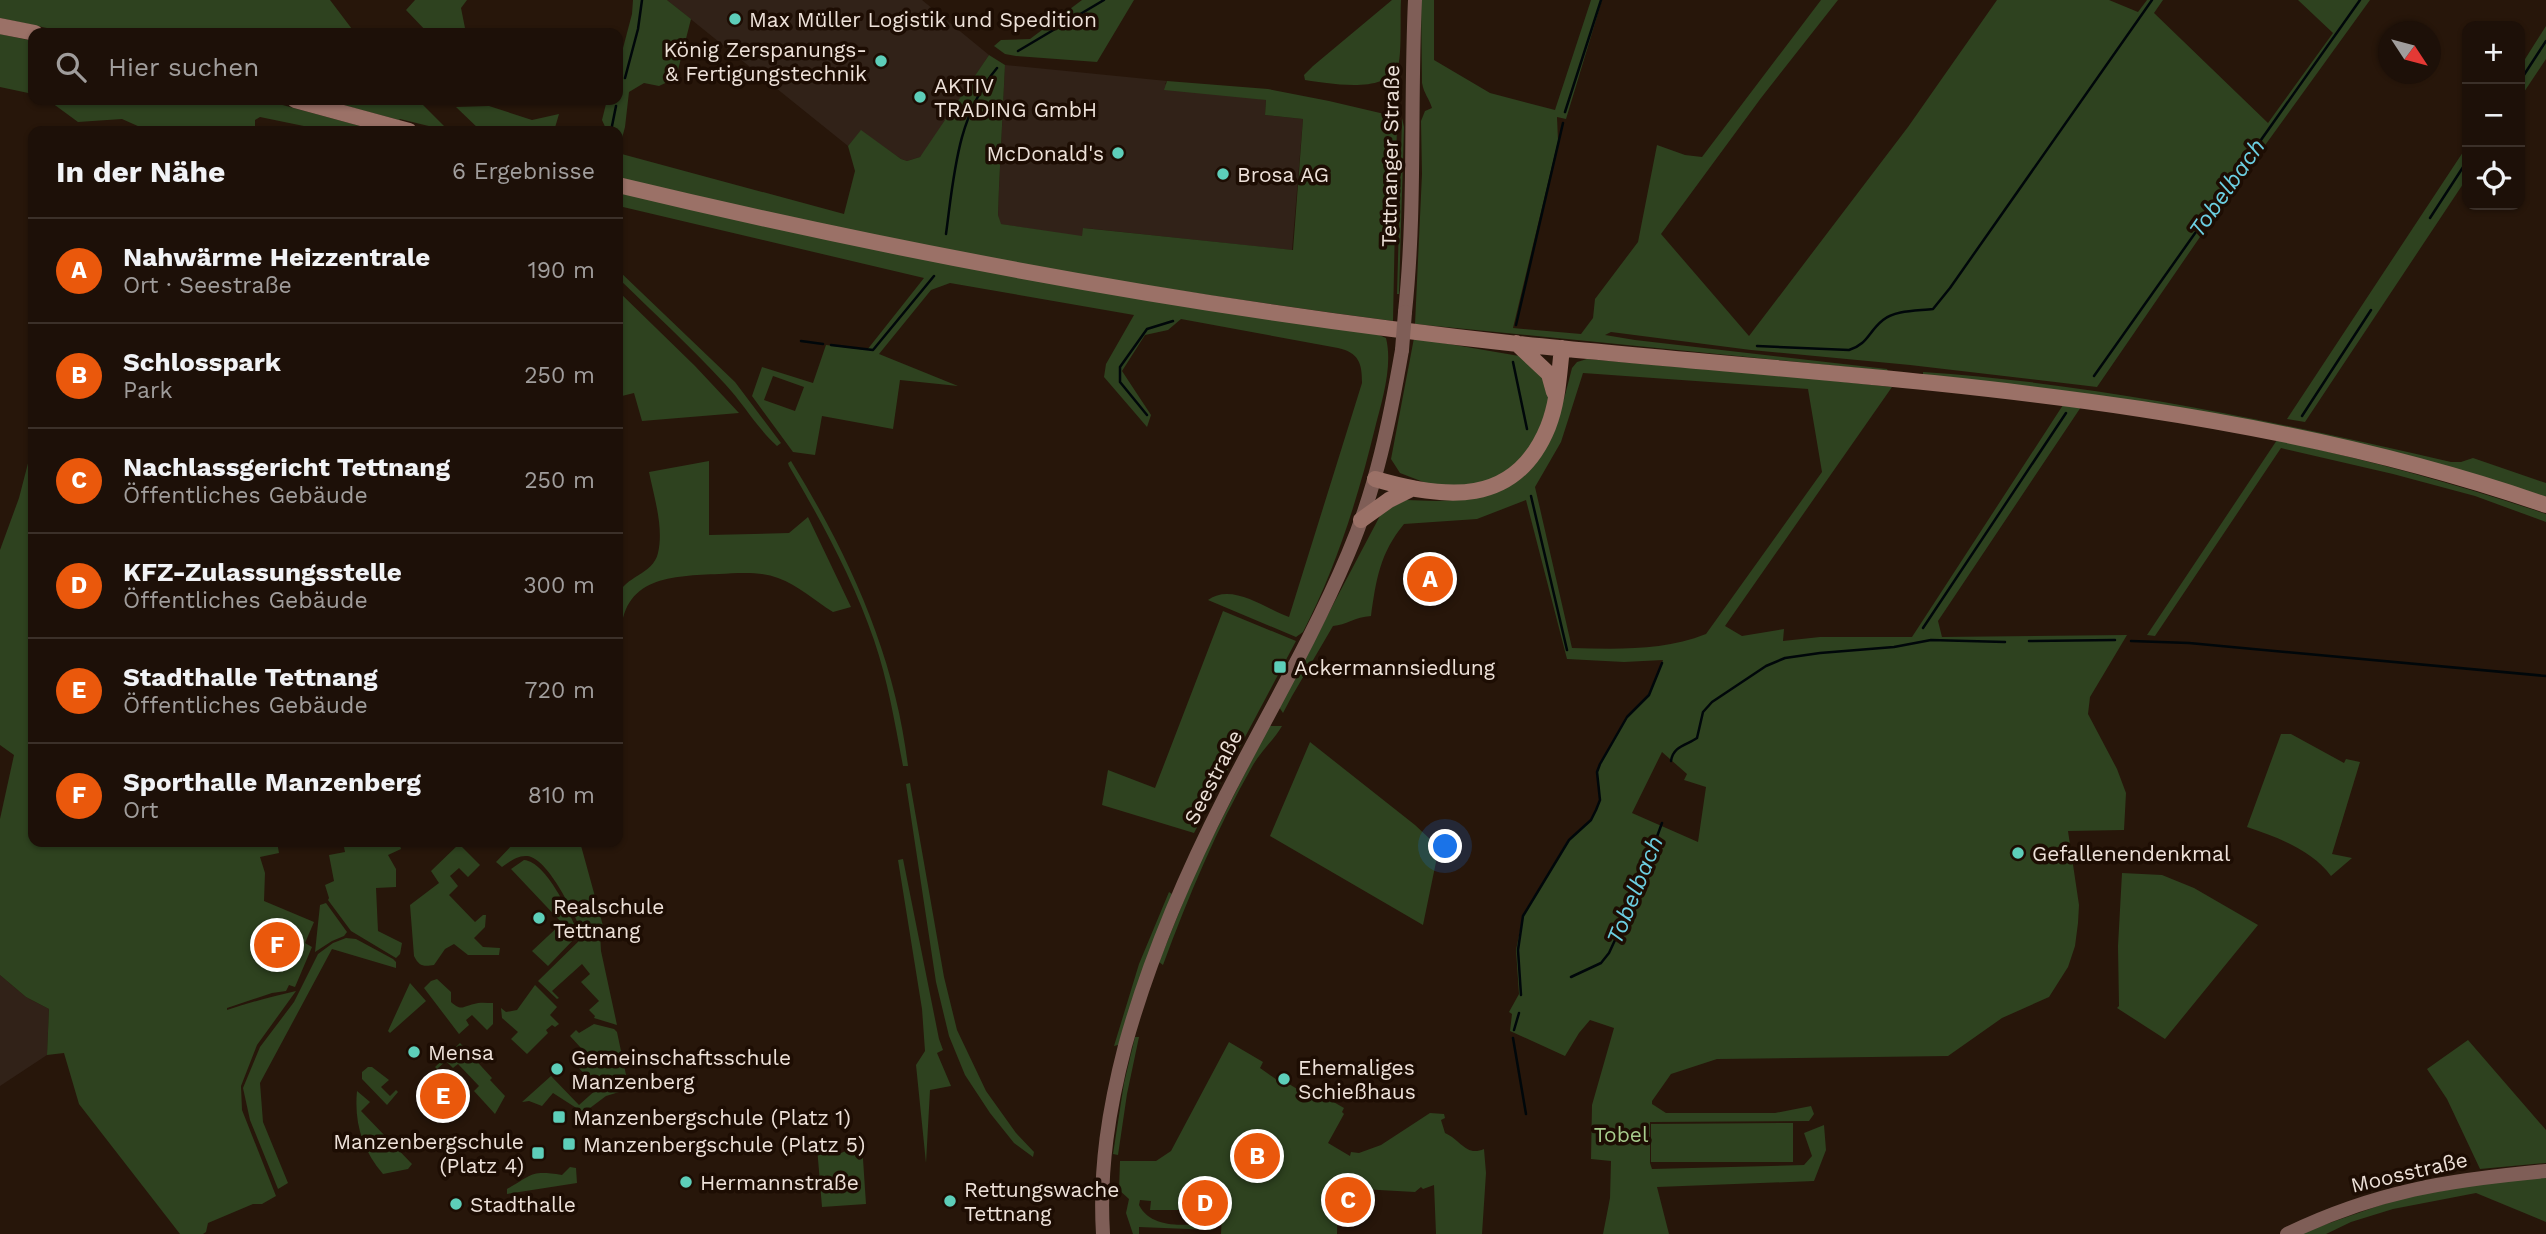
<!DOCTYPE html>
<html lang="de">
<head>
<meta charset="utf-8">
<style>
	body { margin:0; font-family:"Work Sans",sans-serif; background:#251912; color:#f1f3f6 }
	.controls { position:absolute; right:21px; top:21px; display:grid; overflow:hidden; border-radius:14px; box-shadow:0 2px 5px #0004 }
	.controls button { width:63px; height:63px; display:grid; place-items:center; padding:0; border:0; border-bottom:2px solid #3b3029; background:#1d1008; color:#f1f3f6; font:35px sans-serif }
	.compass { position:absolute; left:2378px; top:21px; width:63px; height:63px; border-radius:50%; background:#1d1008; box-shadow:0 2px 5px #0004; rotate:126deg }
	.you { position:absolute; left:1446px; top:847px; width:24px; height:24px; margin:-18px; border:5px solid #fff; border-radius:50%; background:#1a73e8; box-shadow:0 0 0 10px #1a73e833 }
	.badge { display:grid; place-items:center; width:46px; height:46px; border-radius:50%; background:#ea580c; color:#fff; font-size:23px; font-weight:700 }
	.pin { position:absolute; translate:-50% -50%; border:4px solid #fff; box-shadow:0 2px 7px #0006 }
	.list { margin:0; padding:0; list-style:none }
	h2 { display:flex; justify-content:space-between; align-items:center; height:91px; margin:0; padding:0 28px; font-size:30px }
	h2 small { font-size:23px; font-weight:400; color:#a09d9c }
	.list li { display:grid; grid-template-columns:46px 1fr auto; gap:21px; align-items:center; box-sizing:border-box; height:105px; padding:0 28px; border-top:2px solid #3b3029 }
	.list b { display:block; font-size:26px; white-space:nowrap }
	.list p { margin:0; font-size:23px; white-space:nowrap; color:#a09d9c }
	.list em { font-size:23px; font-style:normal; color:#a09d9c }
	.icon { flex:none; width:38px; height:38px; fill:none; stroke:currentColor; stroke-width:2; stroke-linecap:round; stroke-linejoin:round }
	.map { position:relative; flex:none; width:2546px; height:1234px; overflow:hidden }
	.search { position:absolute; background:#1d1008; box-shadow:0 2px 5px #0004; left:28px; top:28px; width:595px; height:77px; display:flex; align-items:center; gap:18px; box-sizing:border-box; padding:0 24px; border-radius:14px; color:#a09d9c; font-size:26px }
	.panel { position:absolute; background:#1d1008; box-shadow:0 2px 5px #0004; left:28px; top:126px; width:595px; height:721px; border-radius:14px }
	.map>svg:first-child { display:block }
	.commercial { fill:#312218 }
	.green { fill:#2e421f; fill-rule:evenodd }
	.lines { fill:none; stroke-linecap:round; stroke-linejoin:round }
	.stream { stroke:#00070a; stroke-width:2.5 }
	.secondary { stroke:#7f5e57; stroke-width:14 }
	.primary { stroke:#9b7167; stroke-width:16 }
	.secondary-bridge { stroke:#7f5e57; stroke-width:14 }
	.poi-dot { fill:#5dceb9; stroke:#1d0d03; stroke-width:2.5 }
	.labels { text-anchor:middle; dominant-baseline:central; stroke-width:7; stroke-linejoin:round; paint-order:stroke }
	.poi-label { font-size:21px; fill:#ede1d9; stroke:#1d0d03; text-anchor:start }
	.street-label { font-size:21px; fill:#ede1d9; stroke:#1d0d03 }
	.park-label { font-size:21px; fill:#a7cd8d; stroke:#1d0d03 }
	.water-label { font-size:23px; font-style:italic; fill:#6ccfe2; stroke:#1d0d03 }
</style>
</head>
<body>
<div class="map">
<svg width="2546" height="1234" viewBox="0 0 2546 1234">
	<rect width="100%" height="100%" fill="#27160a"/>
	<path class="commercial" d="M 667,0 L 922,0 L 989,55 L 926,150 L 920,157 L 907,161 L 901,159 L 861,131 L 848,146 Z
		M 1005,65 L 1167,81 L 1165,84 L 1266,100 L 1265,115 L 1303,119 L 1292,250 L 1084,228 L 1082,237 L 1000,224 L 998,215 L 999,187 Z
		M 0,975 L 26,997 L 49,1009 L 47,1055 L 0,1086 Z"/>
	<path class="green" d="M 0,0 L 330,0 L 355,33 L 70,33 L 0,18 Z
		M 415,0 L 467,0 L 461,8 L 466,33 L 428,33 L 406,10 Z
		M 633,0 L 667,0 L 691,19 L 676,78 L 659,86 L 644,83 L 629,92 L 625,127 L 618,153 L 844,214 L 855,171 L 848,146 L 861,130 L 901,159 L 907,161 L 920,157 L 989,55 L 1005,65 L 999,187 L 998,215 L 1001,224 L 1082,236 L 1083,228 L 1293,250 L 1303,119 L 1265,115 L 1266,100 L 1164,90 L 1167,81 L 1268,89 L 1329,101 L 1393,116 L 1397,122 L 1393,321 C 1213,297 1033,270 855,232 C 776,215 697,196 618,178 L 618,131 L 607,131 L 602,120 L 607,100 L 618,100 L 618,67 L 632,14 Z
		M 1082,0 L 1134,0 L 1097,62 L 1016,56 L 1005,54 L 994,46 L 1001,40 L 1030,39 Z
		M 1392,0 L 1401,0 C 1400,15 1402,55 1398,66 C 1386,95 1328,83 1305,80 L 1304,75 L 1313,66 Z
		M 1421,0 L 1434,0 L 1434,60 L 1490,93 L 1555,110 L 1591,0 L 1602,0 L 1566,119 L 1557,117 L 1558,141 L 1513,328 L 1581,334 L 1593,318 L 1595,299 L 1638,242 L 1657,145 L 1685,155 L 1702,157 L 1821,0 L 1838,0 L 1761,98 L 1661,234 L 1749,336 L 1908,127 L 1997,0 L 2109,0 L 2138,12 L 2147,0 L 2163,0 L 2154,13 L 2268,123 L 2333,33 L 2298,0 L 2370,0 L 2224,202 L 2097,387 L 1910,365 L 1751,350 L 1611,332 L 1605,335 L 1635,340 L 1887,369 L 1888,371 L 1415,324 L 1422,174 L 1421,121 L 1425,111 L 1432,108 C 1429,98 1424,94 1422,83 Z
		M 2546,26 L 2546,59 L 2520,98 L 2520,67 Z
		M 0,34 L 33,41 L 33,94 L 0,87 Z
		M 48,100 L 264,100 L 379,131 L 328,131 L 260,117 L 255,120 L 255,131 L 149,131 L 122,119 L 78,122 Z
		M 324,100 L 418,100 L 449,131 L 400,119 L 399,120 Z
		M 489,106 L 532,120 L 559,114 L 554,131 L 481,131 L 456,107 Z
		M 1402,118 L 1404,127 L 1399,294 L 1397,294 Z
		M 2467,146 L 2467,178 L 2305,422 L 2287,419 Z
		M 618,192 L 1372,332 L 1386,338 C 1393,366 1382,401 1375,428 C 1358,498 1336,568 1303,632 L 1296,637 L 1208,600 C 1232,582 1266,609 1289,617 L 1362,383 C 1362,363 1359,353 1338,348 L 1181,319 L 1168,330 L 1145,335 L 1122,371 L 1151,415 L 1147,427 L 1104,377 L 1106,364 L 1134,315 L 950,283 L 931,290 L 879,354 L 958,386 L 900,380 L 893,429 L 822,416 L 815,455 L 793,452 L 752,396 L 762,367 L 813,383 L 826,345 L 867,350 L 924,278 L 623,207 L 618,248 ZM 773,376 L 804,387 L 795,411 L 764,400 Z
		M 618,270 L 735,382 L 781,443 L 777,446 C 757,428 743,403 725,384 C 691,347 654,313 618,278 Z
		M 618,291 L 695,366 L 739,413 L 642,421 L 634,393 L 618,397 Z
		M 1414,338 L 1525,357 L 1546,378 L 1549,399 L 1547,414 L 1536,440 L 1515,465 L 1488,482 L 1455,488 L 1426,483 L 1400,473 L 1391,459 Z
		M 1587,359 L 1806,378 L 1892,387 L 1725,626 L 1742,636 L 1784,629 L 1783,641 L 1820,637 L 1912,637 L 2063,405 L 2081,407 L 1938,621 L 1942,637 L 2127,635 L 2090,697 L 2088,714 L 2117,769 L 2126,793 L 2124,830 L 2068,831 L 2079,905 L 2078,923 L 2075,946 L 2068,967 L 2049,997 L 2002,1018 L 1948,1056 L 1717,1059 L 1671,1074 L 1652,1101 L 1652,1104 L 1666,1113 L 1775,1113 L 1811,1106 L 1814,1114 L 1809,1121 L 1650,1122 L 1650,1163 L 1652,1169 L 1804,1165 L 1812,1156 L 1804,1133 L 1824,1125 L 1826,1150 L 1814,1181 L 1657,1187 L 1669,1234 L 1603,1234 L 1610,1198 L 1611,1161 L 1591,1159 L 1592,1105 L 1614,1028 L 1590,1020 L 1579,1033 L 1565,1056 L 1510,1031 L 1512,1014 L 1509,1012 L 1519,994 L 1516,950 L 1523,916 L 1568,840 L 1591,820 L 1596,810 L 1600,800 L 1597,772 L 1600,764 L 1627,717 L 1649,695 L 1663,660 L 1624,662 L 1567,659 L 1526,500 L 1477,519 L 1404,524 C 1380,553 1376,580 1371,616 C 1355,617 1346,625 1333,626 L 1292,696 L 1283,713 L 1279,707 L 1382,512 L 1406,500 L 1436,501 L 1472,499 L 1501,490 L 1564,399 L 1572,368 L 1577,362 ZM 1583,373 L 1808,389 L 1822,472 L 1706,634 C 1663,651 1618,649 1572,648 L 1535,487 L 1561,442 ZM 1662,752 L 1687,774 L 1684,780 L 1706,787 L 1698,842 L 1632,813 Z
		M 1923,372 C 2102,384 2277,422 2451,462 L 2461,462 L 2473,458 L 2546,483 L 2546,499 L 2388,452 L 1923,375 Z
		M 2277,440 C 2368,460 2457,484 2546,514 L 2546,522 L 2475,496 L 2393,474 L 2281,448 L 2155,636 L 2147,635 Z
		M 33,444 L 33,842 L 277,842 L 279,853 L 260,857 L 265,873 L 264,901 L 314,922 L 305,943 L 312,947 L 295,987 L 289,985 L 286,991 L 272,993 L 227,1008 L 227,1010 C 251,1002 274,996 296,991 L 257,1045 L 241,1086 L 242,1110 L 276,1196 L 262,1204 L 253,1204 L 208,1223 L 206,1232 L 203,1234 L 180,1234 L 79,1104 L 64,1053 L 47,1055 L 49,1009 L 26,997 L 0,975 L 0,819 L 14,755 L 0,745 L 0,550 L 19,498 Z
		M 709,461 L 709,535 L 789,533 L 808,517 L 851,607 L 833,612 C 815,601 798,585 778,578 C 760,571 738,573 719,574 C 673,576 621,576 621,638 L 618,640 C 618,629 615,606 618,596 C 624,576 653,575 658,553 C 664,527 654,497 649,472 Z
		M 791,461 C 849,555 895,655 908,766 L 903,766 C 895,724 888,681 874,640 C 853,579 822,522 789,466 L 788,463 Z
		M 1223,611 L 1296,641 L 1194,833 L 1102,805 L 1108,770 L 1155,788 Z
		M 1269,726 L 1282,726 C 1274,740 1261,751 1253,765 C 1217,828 1188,897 1163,965 L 1159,962 L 1197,868 Z
		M 2281,734 L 2291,734 L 2344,763 L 2346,759 L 2360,762 L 2332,854 L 2352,858 L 2331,876 C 2312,850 2277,837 2247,827 Z
		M 1310,742 L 1415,825 L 1431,840 L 1436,862 L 1423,925 L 1270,836 Z
		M 910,783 L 944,977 L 957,1030 L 986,1091 L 1016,1133 L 1034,1152 L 1033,1157 L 1014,1143 L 990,1113 L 965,1075 L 949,1036 L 936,982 L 906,784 Z
		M 343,842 L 399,842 L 401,849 L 388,855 L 396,869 L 396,887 L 376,888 L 378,931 L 402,943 L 400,954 L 396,958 L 351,931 L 328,900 L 329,898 L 325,885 L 334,881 L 329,855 L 345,852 Z
		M 515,842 L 580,842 L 605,933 L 600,933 L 601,951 L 617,1025 L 594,1018 L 595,1016 L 589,1010 L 599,1001 L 581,982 L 590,974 L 582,964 L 552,991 L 559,998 L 557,999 L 538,981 L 584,936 C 576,918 549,858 527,856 C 518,855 509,862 502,867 L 496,862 Z
		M 459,844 L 480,865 L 468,877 L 459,868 L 450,876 L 458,886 L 449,895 L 475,922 L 483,915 L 486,915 L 485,927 L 474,938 L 483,947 L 500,948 L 499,955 L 468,955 L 454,944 L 445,949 L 434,965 C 423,967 419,966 414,956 L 410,905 L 439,883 L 431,871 Z
		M 903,859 L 939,1039 L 943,1050 L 937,1053 L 951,1086 L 930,1090 L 926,1163 L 916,1065 L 925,1051 L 922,1009 L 898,860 Z
		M 524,860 C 547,862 570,915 579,934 L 548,966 L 532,951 L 562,923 L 511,869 Z
		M 2122,873 L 2162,875 L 2194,888 L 2258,925 L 2165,1039 L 2117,1008 L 2119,1006 L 2118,946 Z
		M 1169,892 L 1172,894 L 1118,1045 L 1114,1046 L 1139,964 Z
		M 326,903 L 347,932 L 344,936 L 332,941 L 315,952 L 320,905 Z
		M 346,938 L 356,939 L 393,959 L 396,962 L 396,968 L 332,949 L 260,1083 L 263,1122 L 288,1183 L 278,1189 L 250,1120 L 243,1088 L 260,1047 L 294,1002 L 318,954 L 333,943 Z
		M 437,979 L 451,992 L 451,1002 C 461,1011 462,1007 474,1004 C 479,1002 487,1003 493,1003 L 493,1024 L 487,1030 L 472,1015 L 466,1020 L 469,1025 L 459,1034 L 424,988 L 431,981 Z
		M 410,983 L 426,1001 L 390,1033 L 388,1031 Z
		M 535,985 L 557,1007 L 550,1015 L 559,1024 L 555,1027 L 552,1025 L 546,1030 L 548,1033 L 527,1054 L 511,1039 L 518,1032 L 502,1018 L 501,1008 L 506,1012 L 517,1010 Z
		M 594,1024 L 614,1029 L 617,1032 L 629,1089 L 606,1096 L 590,1108 L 581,1111 L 553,1093 L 542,1106 L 529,1101 L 522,1102 L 551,1076 L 579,1105 L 598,1088 L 570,1059 L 581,1048 L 570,1036 L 576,1030 L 579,1033 Z
		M 1135,1037 L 1139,1037 L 1127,1094 L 1118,1155 L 1113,1154 L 1124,1083 Z
		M 2468,1040 L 2546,1130 L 2546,1163 L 2480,1169 L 2447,1099 L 2427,1069 Z
		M 1229,1042 L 1263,1062 L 1260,1068 L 1287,1087 L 1289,1084 L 1307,1095 L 1311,1089 L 1344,1108 L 1342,1112 L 1344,1114 L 1328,1143 L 1350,1156 L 1351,1152 L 1359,1153 L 1381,1145 L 1430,1113 L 1444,1114 L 1445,1118 L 1441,1120 L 1445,1133 C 1461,1140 1466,1157 1484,1149 L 1486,1173 L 1482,1234 L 1436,1234 L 1434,1185 L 1423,1189 L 1421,1187 L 1415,1192 L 1343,1188 L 1338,1183 L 1332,1188 L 1338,1195 L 1337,1234 L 1221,1234 L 1223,1190 L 1193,1189 L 1191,1210 L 1150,1210 L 1151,1201 L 1140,1200 L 1139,1205 C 1152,1231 1189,1224 1214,1224 L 1213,1230 L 1139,1227 L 1139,1234 L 1133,1234 L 1126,1213 L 1129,1199 L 1119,1190 L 1120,1161 L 1156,1161 L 1171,1151 Z
		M 460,1043 L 492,1078 L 490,1080 L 505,1096 L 495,1114 L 474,1091 L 479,1086 L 458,1064 L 453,1068 L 446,1061 L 437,1069 L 435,1067 Z
		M 368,1067 L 372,1067 L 389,1080 L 381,1087 L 390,1096 L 396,1090 L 398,1092 L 387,1105 L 362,1079 L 362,1072 Z
		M 357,1091 L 370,1102 L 361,1111 L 412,1164 L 408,1169 L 383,1174 C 362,1150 354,1122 357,1091 Z
		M 1793,1123 L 1793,1162 L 1651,1162 L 1651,1124 Z
		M 862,1144 L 866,1204 L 822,1207 L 817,1147 L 841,1153 Z
		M 570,1167 L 576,1168 L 577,1183 L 507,1194 L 507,1189 C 533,1175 529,1170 562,1175 Z
		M 2546,1176 L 2546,1222 L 2476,1193 L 2393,1209 L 2351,1222 L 2326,1234 L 2298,1234 L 2401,1198 L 2486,1183 Z"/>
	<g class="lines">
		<path class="stream" d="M 1018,51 L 1104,0
			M 625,78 L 638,29 L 642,0
			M 2520,81 L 2546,41
			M 1565,112 L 1601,0
			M 611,131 L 616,106
			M 2430,218 L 2467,161
			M 946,234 C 954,175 957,116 997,68
			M 1516,325 L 1563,123
			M 801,341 L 823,344
			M 831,345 L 873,350 L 934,276
			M 1757,346 L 1849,350 C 1868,344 1868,332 1883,320 C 1895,310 1918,311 1933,309 L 1950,288 L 2152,0
			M 1513,362 L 1527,429
			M 2094,376 L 2360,0
			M 1147,415 L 1120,382 L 1120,367 L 1147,329 L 1173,321
			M 2302,416 L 2371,310
			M 1531,496 L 1567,650
			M 1923,628 L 2066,413
			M 2029,641 L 2115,640
			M 2131,641 L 2189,643 L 2546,676
			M 1671,761 C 1673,746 1687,745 1697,738 L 1703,712 L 1712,702 L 1766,666 L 1785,658 L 1820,653 L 1894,647 L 1931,640 L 2005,642
			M 1571,977 L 1601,963 L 1609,953 L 1634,899 L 1662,823
			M 1521,995 L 1518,950 L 1523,916 L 1569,840 L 1591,820 L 1596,810 L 1600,800 L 1597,772 L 1600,764 L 1627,717 L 1649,695 L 1662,663
			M 1514,1030 L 1519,1013
			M 1513,1038 L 1526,1114"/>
		<path class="secondary" d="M 1405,312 C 1416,208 1410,104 1415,0
			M 1103,1234 C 1099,1169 1109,1108 1125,1046 C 1149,959 1185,875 1226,795 C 1267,715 1313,637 1348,554 C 1376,489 1390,419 1402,350
			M 2287,1234 C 2376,1191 2449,1180 2546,1171"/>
		<path class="primary" d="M 0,26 L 35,33
			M 295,100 L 409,131
			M 618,185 C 914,256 1215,311 1518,344 C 1863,380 2216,390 2546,505
			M 1516,343 L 1549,374 L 1554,392
			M 1375,479 C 1444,499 1515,508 1548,427 C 1558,402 1559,374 1562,348
			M 1361,520 L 1389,500 L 1413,488"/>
		<path class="secondary-bridge" d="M 1402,350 L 1405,312"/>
	</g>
	<g class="poi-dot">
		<circle cx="735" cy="19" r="7"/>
		<circle cx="881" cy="61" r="7"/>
		<circle cx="920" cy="97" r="7"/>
		<circle cx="1118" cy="153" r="7"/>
		<circle cx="1223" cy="174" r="7"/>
		<rect x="1273" y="660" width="14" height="14" rx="3.5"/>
		<circle cx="2018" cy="853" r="7"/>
		<circle cx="539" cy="918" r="7"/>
		<circle cx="414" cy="1052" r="7"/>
		<circle cx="557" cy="1069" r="7"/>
		<circle cx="1284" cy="1079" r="7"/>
		<rect x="552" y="1110" width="14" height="14" rx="3.5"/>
		<rect x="562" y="1137" width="14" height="14" rx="3.5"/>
		<rect x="531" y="1146" width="14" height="14" rx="3.5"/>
		<circle cx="686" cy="1182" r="7"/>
		<circle cx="950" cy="1201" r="7"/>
		<circle cx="456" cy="1204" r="7"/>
	</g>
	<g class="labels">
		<g class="poi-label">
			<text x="749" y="19">Max Müller Logistik und Spedition</text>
			<text x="867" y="49" text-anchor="end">König Zerspanungs-<tspan x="867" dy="24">&amp; Fertigungstechnik</tspan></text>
			<text x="934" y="85">AKTIV<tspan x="934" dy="24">TRADING GmbH</tspan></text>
			<text x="1104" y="153" text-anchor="end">McDonald's</text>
			<text x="1237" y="174">Brosa AG</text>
			<text x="1294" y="667">Ackermannsiedlung</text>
			<text x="2032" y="853">Gefallenendenkmal</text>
			<text x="553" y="906">Realschule<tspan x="553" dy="24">Tettnang</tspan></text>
			<text x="428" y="1052">Mensa</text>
			<text x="571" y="1057">Gemeinschaftsschule<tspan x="571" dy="24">Manzenberg</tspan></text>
			<text x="1298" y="1067">Ehemaliges<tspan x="1298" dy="24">Schießhaus</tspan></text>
			<text x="573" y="1117">Manzenbergschule (Platz 1)</text>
			<text x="524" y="1141" text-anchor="end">Manzenbergschule<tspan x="524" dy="24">(Platz 4)</tspan></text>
			<text x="583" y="1144">Manzenbergschule (Platz 5)</text>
			<text x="700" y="1182">Hermannstraße</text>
			<text x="964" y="1189">Rettungswache<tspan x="964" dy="24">Tettnang</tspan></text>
			<text x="470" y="1204">Stadthalle</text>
		</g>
		<g class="street-label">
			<text transform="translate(1390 156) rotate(-89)">Tettnanger Straße</text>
			<text transform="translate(1213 777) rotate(-63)">Seestraße</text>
			<text transform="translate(2409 1172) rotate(-13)">Moosstraße</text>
		</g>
		<g class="park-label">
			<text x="1621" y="1134">Tobel</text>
		</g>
		<g class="water-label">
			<text transform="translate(2227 188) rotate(-55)">Tobelbach</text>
			<text transform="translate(1635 890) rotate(-68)">Tobelbach</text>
		</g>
	</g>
</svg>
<div class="controls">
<button>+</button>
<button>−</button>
<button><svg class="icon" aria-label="locate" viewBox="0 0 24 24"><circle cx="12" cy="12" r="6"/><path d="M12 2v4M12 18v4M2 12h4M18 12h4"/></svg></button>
</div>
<svg class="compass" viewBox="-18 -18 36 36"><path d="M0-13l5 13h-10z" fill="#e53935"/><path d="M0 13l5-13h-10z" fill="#a09d9c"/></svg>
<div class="you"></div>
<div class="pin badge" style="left:1430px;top:579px">A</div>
<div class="pin badge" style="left:1257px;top:1156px">B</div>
<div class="pin badge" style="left:1348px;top:1200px">C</div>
<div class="pin badge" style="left:1205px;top:1203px">D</div>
<div class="pin badge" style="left:443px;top:1096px">E</div>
<div class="pin badge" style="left:277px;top:945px">F</div>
<div class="search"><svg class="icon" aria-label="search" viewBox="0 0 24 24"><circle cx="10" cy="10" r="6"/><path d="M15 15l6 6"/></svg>Hier suchen</div>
<section class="panel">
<h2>In der Nähe<small>6 Ergebnisse</small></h2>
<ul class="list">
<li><span class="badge">A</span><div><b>Nahwärme Heizzentrale</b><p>Ort · Seestraße</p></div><em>190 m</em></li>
<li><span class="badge">B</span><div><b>Schlosspark</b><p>Park</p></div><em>250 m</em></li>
<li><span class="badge">C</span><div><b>Nachlassgericht Tettnang</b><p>Öffentliches Gebäude</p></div><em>250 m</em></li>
<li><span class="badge">D</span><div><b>KFZ-Zulassungsstelle</b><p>Öffentliches Gebäude</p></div><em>300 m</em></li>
<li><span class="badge">E</span><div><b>Stadthalle Tettnang</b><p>Öffentliches Gebäude</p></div><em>720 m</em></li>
<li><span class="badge">F</span><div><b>Sporthalle Manzenberg</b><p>Ort</p></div><em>810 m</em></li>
</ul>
</section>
</div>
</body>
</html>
